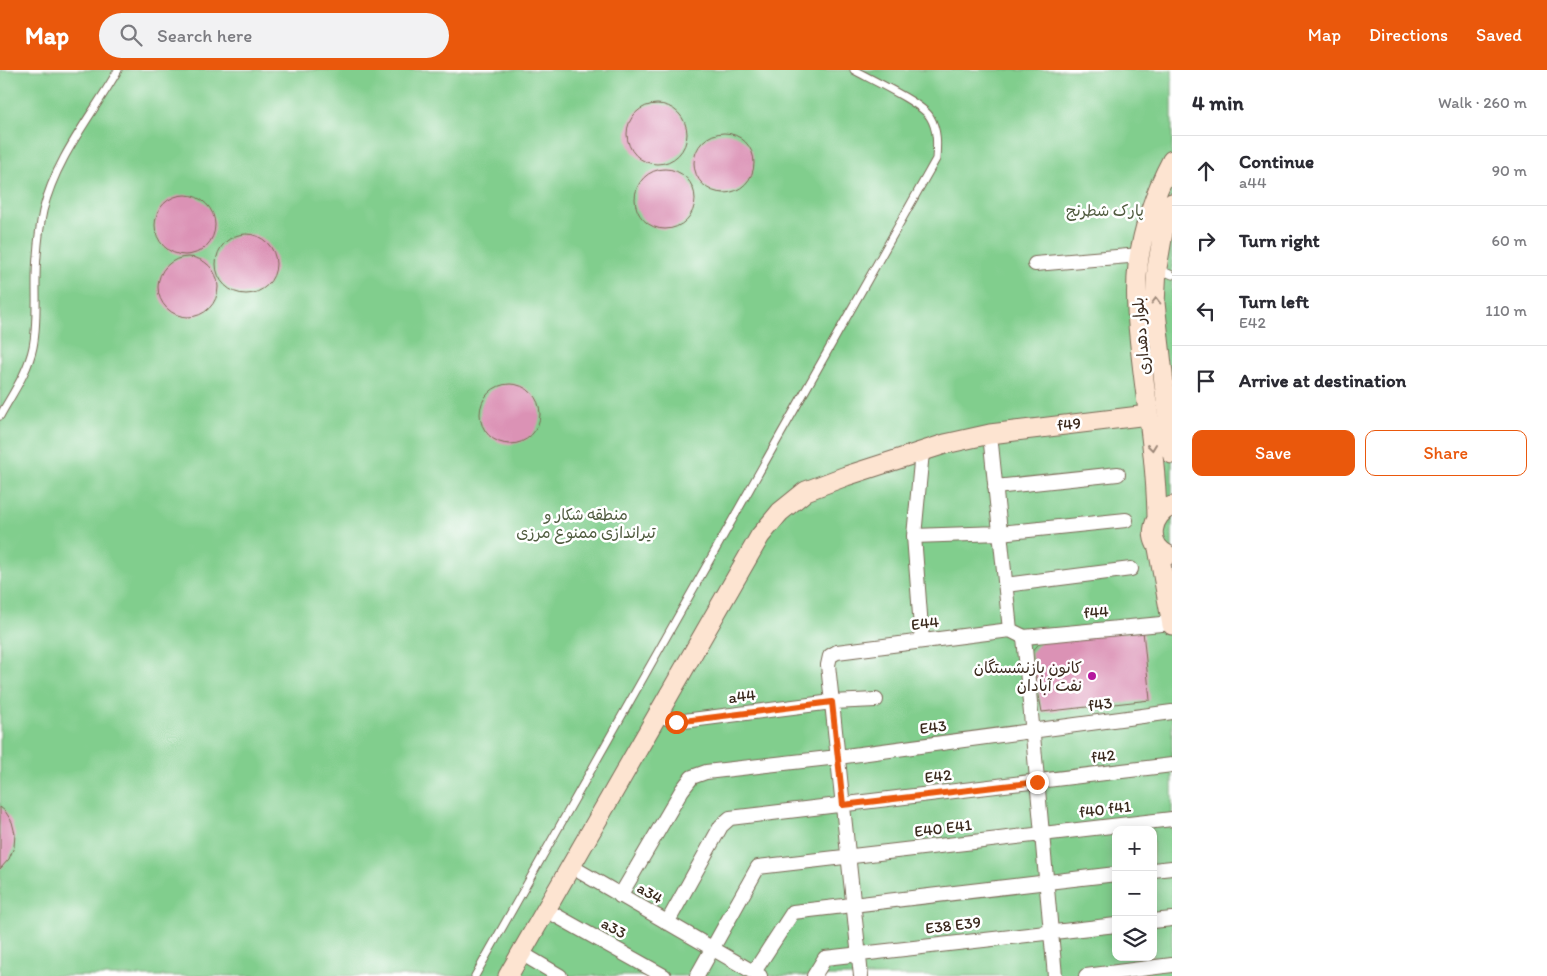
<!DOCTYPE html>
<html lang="en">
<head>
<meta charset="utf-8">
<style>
	body { margin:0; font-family:Itim,"Playpen Sans Arabic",sans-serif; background:#f2f2f3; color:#2b2b33 }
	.controls { position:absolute; right:15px; bottom:15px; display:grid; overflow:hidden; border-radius:10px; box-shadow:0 2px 12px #0003 }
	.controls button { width:45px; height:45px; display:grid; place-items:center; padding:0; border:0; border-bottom:1px solid #e1e1e2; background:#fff; color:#2b2b33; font:25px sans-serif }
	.stop { position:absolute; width:15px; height:15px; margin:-11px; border:4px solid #ea580c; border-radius:50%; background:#fff }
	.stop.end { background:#ea580c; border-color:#fff; box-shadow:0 1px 5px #0008 }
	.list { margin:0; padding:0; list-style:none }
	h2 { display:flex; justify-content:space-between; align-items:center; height:65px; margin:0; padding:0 20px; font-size:21px }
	h2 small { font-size:16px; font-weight:400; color:#7c7c81 }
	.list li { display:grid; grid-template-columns:32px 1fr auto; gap:15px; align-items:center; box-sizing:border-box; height:70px; padding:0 20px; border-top:1px solid #e1e1e2 }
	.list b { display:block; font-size:19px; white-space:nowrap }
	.list p { margin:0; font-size:16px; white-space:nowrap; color:#7c7c81 }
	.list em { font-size:16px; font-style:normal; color:#7c7c81 }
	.actions { display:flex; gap:10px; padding:15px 20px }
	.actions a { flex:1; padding:11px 0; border:1px solid #ea580c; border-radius:10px; text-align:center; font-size:18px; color:#ea580c }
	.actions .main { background:#ea580c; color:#fff }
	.icon { flex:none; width:28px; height:28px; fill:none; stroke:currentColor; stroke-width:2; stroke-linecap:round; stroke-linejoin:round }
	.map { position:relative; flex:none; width:1172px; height:906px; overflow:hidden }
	header { display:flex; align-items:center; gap:30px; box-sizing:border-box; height:70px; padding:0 25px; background:#ea580c; color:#fff }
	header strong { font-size:24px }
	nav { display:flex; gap:28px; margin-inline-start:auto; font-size:18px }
	.search { width:350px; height:45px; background:#f2f2f3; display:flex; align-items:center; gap:12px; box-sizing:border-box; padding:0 18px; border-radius:28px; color:#7c7c81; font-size:19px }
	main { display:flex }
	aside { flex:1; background:#fff }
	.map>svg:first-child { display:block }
	.green { fill:#81ce8d; stroke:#5e7c56; fill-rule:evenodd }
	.building { fill:#db92b5 }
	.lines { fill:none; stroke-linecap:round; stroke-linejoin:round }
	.lane-casing { stroke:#7b6956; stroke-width:9 }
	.street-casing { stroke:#7b6956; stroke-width:16 }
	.secondary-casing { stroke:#7b6956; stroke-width:21 }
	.lane { stroke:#fff; stroke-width:7 }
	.street { stroke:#fff; stroke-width:14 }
	.secondary { stroke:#fde4d1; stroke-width:19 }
	.oneway { stroke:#9c8778 }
	.route { stroke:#ea580c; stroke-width:6 }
	.poi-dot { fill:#b5179e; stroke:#fff; stroke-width:2 }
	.labels { text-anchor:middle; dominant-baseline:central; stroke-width:5; stroke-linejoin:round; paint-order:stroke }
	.park-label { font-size:16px; fill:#505b3f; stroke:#fff }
	.street-label { font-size:16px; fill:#3b2a1e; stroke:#fff }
	.poi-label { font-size:16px; fill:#3b2a1e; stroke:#fff; text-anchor:end }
</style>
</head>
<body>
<header>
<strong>Map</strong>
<div class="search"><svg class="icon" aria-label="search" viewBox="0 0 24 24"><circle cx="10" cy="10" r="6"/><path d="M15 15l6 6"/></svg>Search here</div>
<nav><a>Map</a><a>Directions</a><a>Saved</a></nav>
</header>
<main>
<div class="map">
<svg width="1172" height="906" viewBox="0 0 1172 906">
	<rect width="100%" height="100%" fill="#fff"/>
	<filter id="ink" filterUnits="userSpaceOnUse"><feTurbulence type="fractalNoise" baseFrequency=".02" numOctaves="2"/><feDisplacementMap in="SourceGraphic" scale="10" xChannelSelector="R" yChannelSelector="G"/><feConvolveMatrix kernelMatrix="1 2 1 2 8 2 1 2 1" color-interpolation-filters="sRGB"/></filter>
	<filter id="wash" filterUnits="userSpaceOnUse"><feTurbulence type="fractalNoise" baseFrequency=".0096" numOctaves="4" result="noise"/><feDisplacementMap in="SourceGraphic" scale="20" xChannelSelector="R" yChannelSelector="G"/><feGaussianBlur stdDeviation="1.12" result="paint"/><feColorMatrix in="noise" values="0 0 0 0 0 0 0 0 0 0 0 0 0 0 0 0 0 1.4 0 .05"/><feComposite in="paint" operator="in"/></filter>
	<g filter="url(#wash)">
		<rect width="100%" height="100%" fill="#f1ddbe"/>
		<path class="green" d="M 0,0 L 1172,0 L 1172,906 L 0,906 ZM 1116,760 L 1153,760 L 1153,887 L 1116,887 Z"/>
		<g id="blocks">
			<path class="building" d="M627 64a30 30 0 1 1 60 0a30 30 0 1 1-60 0Z
				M694 93a30 30 0 1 1 60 0a30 30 0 1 1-60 0Z
				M635 129a30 30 0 1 1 60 0a30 30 0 1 1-60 0Z
				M155 155a30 30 0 1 1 60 0a30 30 0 1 1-60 0Z
				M216 194a30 30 0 1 1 60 0a30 30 0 1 1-60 0Z
				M158 217a30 30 0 1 1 60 0a30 30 0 1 1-60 0Z
				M480 344a30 30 0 1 1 60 0a30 30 0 1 1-60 0Z
				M 1143,561 L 1150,630 L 1042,642 L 1031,583 L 1043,569 Z
				M 0,737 L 5,741 L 12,752 L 15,764 L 14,777 L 9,789 L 0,799 Z"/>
		</g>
	</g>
	<g filter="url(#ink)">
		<use href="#blocks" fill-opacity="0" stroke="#7b6956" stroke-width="1"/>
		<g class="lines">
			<defs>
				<path id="lane" d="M 1159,199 L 1172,205
					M 0,346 C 12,324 28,302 33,277 C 39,247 34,216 37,186 C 38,171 40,155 43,141 C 56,87 92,46 118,0
					M 475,906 L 936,89 C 937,75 938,60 930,47 C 922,33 870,9 854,0"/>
				<path id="street" d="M 1035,194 L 1140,185
					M 990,364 L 1010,560
					M 922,382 L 914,466 L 922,571
					M 995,417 L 1118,404
					M 914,466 L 1000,463 L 1126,450
					M 1005,515 L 1131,499
					M 1024,567 L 1055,906
					M 1024,567 L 1172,553
					M 659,644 L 676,652 L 832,632 L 876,630
					M 572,797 L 760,906
					M 1153,800 L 1172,798
					M 620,826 L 682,720 L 692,707 L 706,702 L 838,687 L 1172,642
					M 546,840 L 664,906
					M 1153,851 L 1172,849
					M 667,853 L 721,756 L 730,748 L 1172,695
					M 521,883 L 560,906
					M 754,902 L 793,842 L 1116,804
					M 697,906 L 758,797 L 1172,749
					M 814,906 L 825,888 L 1116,855
					M 861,906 L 828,595 L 830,586 L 837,582 L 1010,560 L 1024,567
					M 1086,906 L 1172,895"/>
				<path id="secondary" d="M 1172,133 L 1164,157 L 1157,198 L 1155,233 L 1172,384
					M 1157,446 C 1156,398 1149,350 1143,302 C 1139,267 1134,230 1138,195 C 1143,157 1154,124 1172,90
					M 1158,478 L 1172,555
					M 1168,485 C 1145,474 1151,444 1172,436
					M 508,906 L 760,466 L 780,442 L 806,421 L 846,406 L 945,374 L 990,364 L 1148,345"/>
			</defs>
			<use href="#lane" class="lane-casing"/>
			<use href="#street" class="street-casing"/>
			<use href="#secondary" class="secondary-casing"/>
			<use href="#lane" class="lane"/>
			<use href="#street" class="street"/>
			<use href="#secondary" class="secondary"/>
		</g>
		<defs><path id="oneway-chevron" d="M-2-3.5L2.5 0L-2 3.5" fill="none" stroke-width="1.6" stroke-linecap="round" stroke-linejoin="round" transform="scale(1.25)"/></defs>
		<g class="oneway">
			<use href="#oneway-chevron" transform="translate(1156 231) rotate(-90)"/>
			<use href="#oneway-chevron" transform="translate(1152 377) rotate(83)"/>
		</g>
	</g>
	<g class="lines" filter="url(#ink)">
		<path class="route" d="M 676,652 L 832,632 L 843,735 L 1037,712"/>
	</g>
	<circle class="poi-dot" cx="1092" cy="606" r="5"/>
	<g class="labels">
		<g class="park-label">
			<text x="1105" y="140">پارک شطرنج</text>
			<text x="586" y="444">منطقه شکار و<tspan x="586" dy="18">تیراندازی ممنوع مرزی</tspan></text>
		</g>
		<g class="street-label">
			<text transform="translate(1141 266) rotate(-95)">بلوار دهداری</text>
			<text transform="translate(1069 354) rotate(-7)">f49</text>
			<text transform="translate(1096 542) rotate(-5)">f44</text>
			<text transform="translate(925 553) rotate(-7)">E44</text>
			<text transform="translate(742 626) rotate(-7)">a44</text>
			<text transform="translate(1100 634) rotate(-8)">f43</text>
			<text transform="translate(933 657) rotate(-7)">E43</text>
			<text transform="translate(1103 686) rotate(-7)">f42</text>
			<text transform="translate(938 706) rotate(-7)">E42</text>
			<text transform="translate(1105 739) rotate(-7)">f40 f41</text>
			<text transform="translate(943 758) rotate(-7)">E40 E41</text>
			<text transform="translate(650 823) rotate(30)">a34</text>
			<text transform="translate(953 855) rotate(-7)">E38 E39</text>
			<text transform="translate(614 858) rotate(29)">a33</text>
		</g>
		<g class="poi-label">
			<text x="1082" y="597">کانون بازنشستگان<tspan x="1082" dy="18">نفت آبادان</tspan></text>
		</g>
	</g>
</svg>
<div class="controls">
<button>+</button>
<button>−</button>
<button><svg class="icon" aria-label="layers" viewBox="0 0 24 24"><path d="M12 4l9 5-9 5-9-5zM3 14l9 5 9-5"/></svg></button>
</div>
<div class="stop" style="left:676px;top:652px"></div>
<div class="stop end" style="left:1037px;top:712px"></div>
</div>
<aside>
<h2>4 min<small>Walk · 260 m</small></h2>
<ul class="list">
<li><svg class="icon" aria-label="ahead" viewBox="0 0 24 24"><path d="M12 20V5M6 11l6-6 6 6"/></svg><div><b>Continue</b><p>a44</p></div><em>90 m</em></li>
<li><svg class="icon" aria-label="right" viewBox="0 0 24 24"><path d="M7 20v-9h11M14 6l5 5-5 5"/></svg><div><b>Turn right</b></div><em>60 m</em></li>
<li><svg class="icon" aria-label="left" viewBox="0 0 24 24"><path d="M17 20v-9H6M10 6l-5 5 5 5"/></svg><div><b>Turn left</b><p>E42</p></div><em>110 m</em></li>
<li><svg class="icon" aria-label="arrive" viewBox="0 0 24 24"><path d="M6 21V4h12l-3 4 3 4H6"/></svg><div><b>Arrive at destination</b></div></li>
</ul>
<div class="actions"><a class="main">Save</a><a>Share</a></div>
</aside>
</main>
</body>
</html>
